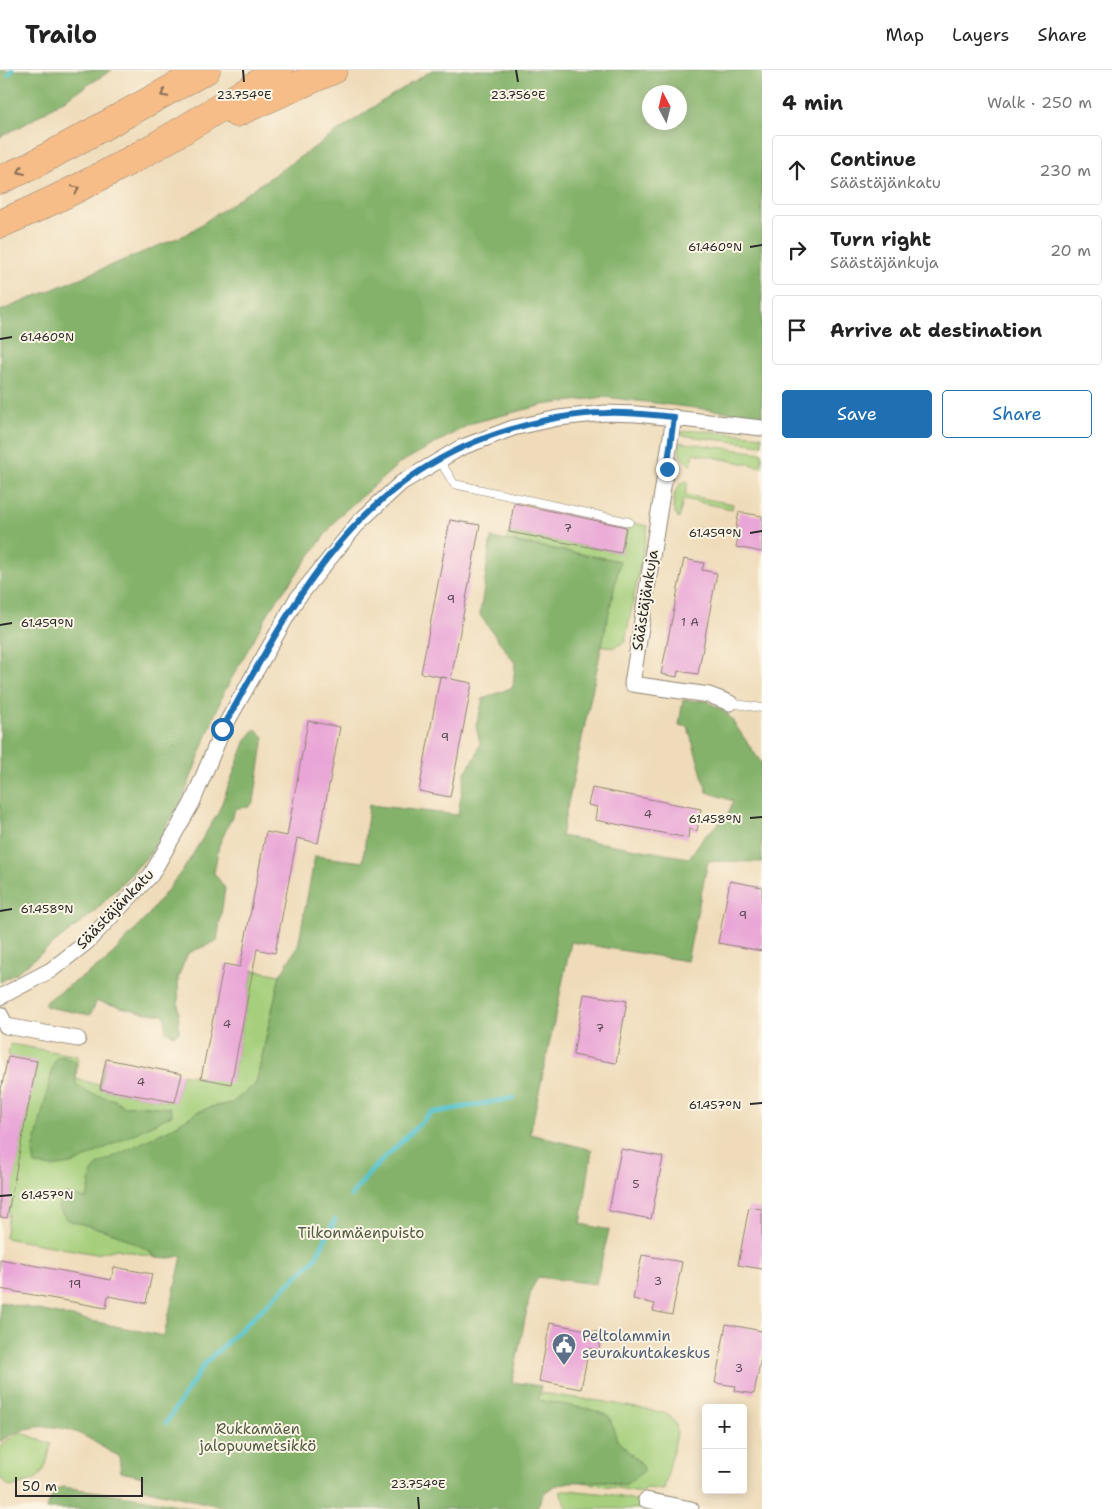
<!DOCTYPE html>
<html lang="en">
<head>
<meta charset="utf-8">
<style>
	body { margin:0; font-family:"Shantell Sans",sans-serif; background:#f6f6f6; color:#222 }
	.controls { position:absolute; right:15px; bottom:15px; display:grid; overflow:hidden; border-radius:5px; box-shadow:0 2px 12px #0003 }
	.controls button { width:45px; height:45px; display:grid; place-items:center; padding:0; border:0; border-bottom:1px solid #e0e0e0; background:#fff; color:#222; font:25px sans-serif }
	.compass { position:absolute; left:642px; top:15px; width:45px; height:45px; border-radius:50%; background:#fff; box-shadow:0 2px 12px #0003; rotate:353deg }
	.scale { position:absolute; left:15px; bottom:12px; width:128px; box-sizing:border-box; padding-left:5px; border:2px solid #2b2b2b; border-top:0; font-size:14px; line-height:18px; white-space:nowrap; color:#2b2b2b; -webkit-text-stroke:4px #fcf5e5; paint-order:stroke }
	.stop { position:absolute; width:15px; height:15px; margin:-11px; border:4px solid #1f6fb2; border-radius:50%; background:#fff }
	.stop.end { background:#1f6fb2; border-color:#fff; box-shadow:0 1px 5px #0008 }
	.list { margin:0; padding:0; list-style:none }
	h2 { display:flex; justify-content:space-between; align-items:center; height:65px; margin:0; padding:0 20px; font-size:21px }
	h2 small { font-size:16px; font-weight:400; color:#767676 }
	.list li { display:grid; grid-template-columns:32px 1fr auto; gap:15px; align-items:center; box-sizing:border-box; height:70px; margin:0 10px 10px; padding:0 10px; border:1px solid #e0e0e0; border-radius:5px }
	.list b { display:block; font-size:19px; white-space:nowrap }
	.list p { margin:0; font-size:16px; white-space:nowrap; color:#767676 }
	.list em { font-size:16px; font-style:normal; color:#767676 }
	.actions { display:flex; gap:10px; padding:15px 20px }
	.actions a { flex:1; padding:11px 0; border:1px solid #1f6fb2; border-radius:5px; text-align:center; font-size:18px; color:#1f6fb2 }
	.actions .main { background:#1f6fb2; color:#fff }
	.icon { flex:none; width:28px; height:28px; fill:none; stroke:currentColor; stroke-width:2; stroke-linecap:round; stroke-linejoin:round }
	.map { position:relative; flex:none; width:762px; height:1439px; overflow:hidden }
	header { display:flex; align-items:center; gap:30px; box-sizing:border-box; height:70px; padding:0 25px; background:#fff; border-bottom:1px solid #e0e0e0 }
	header strong { font-size:24px }
	nav { display:flex; gap:28px; margin-inline-start:auto; font-size:18px }
	main { display:flex }
	aside { flex:1; background:#fff }
	.map>svg:first-child { display:block }
	.green { fill:#a5cf7b; stroke:#687d53 }
	.forest { fill:#84b26b; stroke:#586e4b; fill-rule:evenodd }
	.lines { fill:none; stroke-linecap:round; stroke-linejoin:round }
	.stream { stroke:#54c2cc; stroke-width:5 }
	.building { fill:#e9a5d7 }
	.lane-casing { stroke:#8d8372; stroke-width:9 }
	.street-casing { stroke:#8d8372; stroke-width:17 }
	.highway-casing { stroke:#8d8372; stroke-width:29 }
	.lane { stroke:#fff; stroke-width:8 }
	.street { stroke:#fff; stroke-width:15 }
	.highway { stroke:#f7bd88; stroke-width:28 }
	.oneway { stroke:#876d55 }
	.route { stroke:#1f6fb2; stroke-width:6 }
	.ticks { fill:none; stroke:#2b2b2b; stroke-width:2 }
	.labels { text-anchor:middle; dominant-baseline:central; stroke-width:4; stroke-linejoin:round; paint-order:stroke }
	.number-label { font-size:12px; fill:#5a4a56 }
	.street-label { font-size:15px; fill:#2b2b2b; stroke:#fcf5e5 }
	.park-label { font-size:15px; fill:#505c43; stroke:#fcf5e5 }
	.service-label { font-size:15px; fill:#4e5e75; stroke:#fcf5e5; text-anchor:start }
	.ticks-label { font-size:12px; text-anchor:middle; fill:#2b2b2b; stroke:#fcf5e5; stroke-width:4; stroke-linejoin:round; paint-order:stroke }
</style>
</head>
<body>
<header>
<strong>Trailo</strong>
<nav><a>Map</a><a>Layers</a><a>Share</a></nav>
</header>
<main>
<div class="map">
<svg width="762" height="1439" viewBox="0 0 762 1439">
	<rect width="100%" height="100%" fill="#fcf5e5"/>
	<filter id="ink" filterUnits="userSpaceOnUse"><feTurbulence type="fractalNoise" baseFrequency=".02" numOctaves="2"/><feDisplacementMap in="SourceGraphic" scale="10" xChannelSelector="R" yChannelSelector="G"/><feConvolveMatrix kernelMatrix="1 2 1 2 8 2 1 2 1" color-interpolation-filters="sRGB"/></filter>
	<filter id="wash" filterUnits="userSpaceOnUse"><feTurbulence type="fractalNoise" baseFrequency=".0096" numOctaves="4" result="noise"/><feDisplacementMap in="SourceGraphic" scale="20" xChannelSelector="R" yChannelSelector="G"/><feGaussianBlur stdDeviation="1.12" result="paint"/><feColorMatrix in="noise" values="0 0 0 0 0 0 0 0 0 0 0 0 0 0 0 0 0 1.4 0 .05"/><feComposite in="paint" operator="in"/></filter>
	<g filter="url(#wash)">
		<rect width="100%" height="100%" fill="#efdbb9"/>
		<path class="green" d="M 696,360 L 762,366 L 762,375 L 679,365 L 682,362 Z
			M 679,372 L 762,383 L 762,397 L 693,383 L 691,396 L 680,386 Z
			M 688,411 L 685,425 L 733,434 L 732,439 L 683,429 L 679,449 L 673,439 L 675,422 L 681,413 Z
			M 629,452 L 648,456 L 625,572 L 612,578 L 602,575 L 619,491 L 506,470 L 509,462 L 621,483 Z
			M 253,900 L 280,905 L 256,1014 L 232,1033 L 211,1037 L 196,1043 L 172,1058 L 91,1156 C 111,1162 141,1170 155,1187 L 117,1179 L 96,1184 L 5,1168 L 9,1144 L 7,1144 L 37,992 L 8,986 L 10,974 L 78,986 L 76,1009 L 99,1015 L 106,989 L 100,1019 L 175,1032 L 182,1004 L 231,1013 Z
			M 539,1323 L 606,1332 L 668,1344 L 676,1354 L 677,1364 L 664,1420 L 647,1418 L 641,1422 L 576,1411 L 607,1411 L 619,1415 L 537,1330 Z
			M 20,1362 L 51,1374 C 44,1406 43,1410 10,1417 L 0,1408 L 0,1375 Z
			M 567,1420 L 608,1424 L 639,1431 L 638,1439 L 568,1439 L 560,1422 Z"/>
		<path class="forest" d="M 0,0 L 112,0 L 27,53 L 0,67 Z
			M 432,0 L 762,0 L 762,346 L 604,327 L 543,335 L 472,353 L 400,393 L 339,446 L 270,540 L 223,624 L 183,728 L 149,785 L 93,843 L 16,903 L 0,912 L 0,241 L 187,164 L 378,34 ZM 650,22 L 680,22 L 680,52 L 650,52 Z
			M 491,468 L 620,491 L 561,766 L 689,788 L 703,768 L 728,745 L 733,731 L 707,722 L 688,657 L 679,655 L 683,630 L 707,631 L 727,643 L 762,694 L 762,792 L 708,791 L 687,891 L 571,872 L 530,1064 L 592,1080 L 581,1154 L 609,1160 L 596,1214 L 538,1207 L 531,1220 L 512,1312 L 541,1316 L 538,1330 L 590,1339 L 609,1346 L 617,1370 L 643,1396 L 644,1401 L 625,1415 L 607,1411 L 569,1412 L 554,1416 L 544,1423 L 536,1439 L 233,1439 L 143,1419 L 143,1407 L 121,1402 L 119,1386 C 104,1380 93,1369 78,1363 C 51,1352 22,1355 0,1372 L 0,1232 L 164,1266 L 182,1186 L 169,1188 L 155,1187 L 150,1181 L 114,1163 L 67,1150 L 58,1137 L 60,1129 L 66,1124 L 87,1129 L 92,1102 L 99,1094 L 172,1058 L 196,1043 L 211,1037 L 232,1033 L 256,1014 L 280,905 L 298,876 L 315,786 L 363,792 L 369,735 L 458,745 L 465,702 L 476,686 L 480,673 L 476,656 L 483,629 L 513,617 L 515,593 L 480,545 Z
			M 254,660 L 257,660 L 264,667 L 254,731 L 249,737 L 236,738 L 219,775 L 214,803 L 225,818 L 217,871 L 188,883 L 178,907 L 179,962 L 174,965 L 166,961 L 165,945 L 141,942 L 97,931 L 90,945 L 47,937 L 44,934 L 46,931 L 105,892 L 146,848 L 185,797 L 218,743 L 246,670 Z
			M 60,986 L 75,991 L 76,1014 L 90,1023 L 115,1030 L 123,1036 L 140,1035 L 170,1038 L 172,1045 L 75,1093 L 53,1097 L 35,1095 L 33,1082 L 55,989 Z
			M 63,1417 L 141,1428 L 197,1439 L 46,1439 L 55,1420 Z"/>
		<g class="lines">
			<path class="stream" d="M 9,4 L 12,0
				M 351,1126 L 371,1101 L 431,1043 L 514,1028
				M 166,1353 L 206,1292 L 315,1189 L 335,1150"/>
		</g>
		<g id="blocks">
			<path class="building" d="M 514,433 L 626,457 L 621,483 L 509,462 Z
				M 739,442 L 762,446 L 762,482 L 736,477 L 739,463 L 735,462 Z
				M 450,450 L 480,455 L 451,609 L 472,613 L 450,727 L 419,721 L 440,607 L 447,608 L 421,603 Z
				M 684,489 L 704,493 L 702,500 L 717,503 L 698,604 L 678,601 L 677,607 L 661,604 Z
				M 308,651 L 340,657 L 318,773 L 297,768 L 275,883 L 257,879 L 231,1014 L 201,1008 L 224,894 L 240,897 L 266,762 L 287,766 Z
				M 592,718 L 701,739 L 697,761 L 689,759 L 688,768 L 595,750 L 597,737 L 588,735 Z
				M 730,811 L 762,817 L 762,881 L 718,873 Z
				M 584,924 L 627,931 L 616,993 L 573,985 Z
				M 8,986 L 37,991 L 7,1148 L 0,1147 L 0,1025 Z
				M 106,989 L 182,1004 L 175,1032 L 100,1019 Z
				M 621,1079 L 663,1087 L 651,1149 L 609,1141 Z
				M 749,1137 L 762,1139 L 762,1199 L 738,1195 Z
				M 642,1185 L 682,1192 L 672,1245 L 653,1241 L 655,1234 L 633,1229 Z
				M 0,1189 L 111,1210 L 114,1197 L 152,1204 L 146,1233 L 108,1226 L 106,1238 L 0,1219 Z
				M 550,1253 L 602,1263 L 599,1280 L 589,1278 L 581,1319 L 539,1311 Z
				M 726,1254 L 762,1261 L 762,1283 L 754,1324 L 735,1321 L 736,1316 L 715,1313 Z"/>
		</g>
	</g>
	<g filter="url(#ink)">
		<use href="#blocks" fill-opacity="0" stroke="#8d8372" stroke-width="1"/>
		<g class="lines">
			<defs>
				<path id="lane" d="M 439,389 L 454,414 L 629,452
					M 730,633 L 762,638"/>
				<path id="street" d="M 674,347 L 632,614 L 709,625 L 730,633
					M 0,927 L 51,900 L 87,872 L 151,805 L 192,733 L 223,659 L 296,530 L 359,452 L 401,413 L 460,378 L 513,358 L 558,348 L 606,343 L 637,344 L 762,358
					M 0,944 L 6,956 L 78,969
					M 646,1430 L 691,1439"/>
				<path id="highway" d="M 236,43 L 333,0
					M 0,110 L 31,96 L 206,0
					M 0,154 C 98,113 190,58 279,0"/>
			</defs>
			<use href="#lane" class="lane-casing"/>
			<use href="#street" class="street-casing"/>
			<use href="#highway" class="highway-casing"/>
			<use href="#lane" class="lane"/>
			<use href="#street" class="street"/>
			<use href="#highway" class="highway"/>
		</g>
		<defs><path id="oneway-chevron" d="M-2-3.5L2.5 0L-2 3.5" fill="none" stroke-width="1.6" stroke-linecap="round" stroke-linejoin="round" transform="scale(1.25)"/></defs>
		<g class="oneway">
			<use href="#oneway-chevron" transform="translate(164 24) rotate(152)"/>
			<use href="#oneway-chevron" transform="translate(21 101) rotate(157)"/>
			<use href="#oneway-chevron" transform="translate(76 119) rotate(-26)"/>
		</g>
	</g>
	<g class="lines" filter="url(#ink)">
		<path class="route" d="M 222,659 C 293,533 352,412 499,363 C 533,352 570,343 606,343 C 629,342 652,345 674,347 L 667,399"/>
	</g>
	<path class="ticks" d="M 243,0 L 244,12M 516,0 L 518,12M 750,177 L 762,175M 0,269 L 12,267M 750,463 L 762,461M 0,555 L 12,553M 750,748 L 762,747M 0,841 L 12,839M 750,1034 L 762,1033M 0,1126 L 12,1125M 418,1427 L 419,1439"/>
	<defs>
		<symbol id="civic-pin" viewBox="-11 -11 22 30"><path d="M0 17L-7.5 6A9.5 9.5 0 1 1 7.5 6Z" fill="#5c6f8a" stroke="#fcf5e5"/><path d="M-.6-6.5H3V-4.5H.6V-3L4-1V1h2V6H-6V1h2V-1L-.6-3ZM-1.2 2.5V6h2.4V2.5Z" fill="#fff"/></symbol>
	</defs>
	<g fill-rule="evenodd">
		<use href="#civic-pin" x="550" y="1261" width="28" height="38"/>
	</g>
	<g class="labels">
		<g class="number-label">
			<text x="568" y="458">7</text>
			<text x="451" y="529">9</text>
			<text x="690" y="552">1 A</text>
			<text x="445" y="667">9</text>
			<text x="648" y="744">4</text>
			<text x="743" y="845">9</text>
			<text x="227" y="954">4</text>
			<text x="600" y="958">7</text>
			<text x="141" y="1012">4</text>
			<text x="636" y="1114">5</text>
			<text x="658" y="1211">3</text>
			<text x="75" y="1214">19</text>
			<text x="739" y="1298">3</text>
		</g>
		<g class="street-label">
			<text transform="translate(645 530) rotate(-81)">Säästäjänkuja</text>
			<text transform="translate(115 839) rotate(-46)">Säästäjänkatu</text>
		</g>
		<g class="park-label">
			<text x="361" y="1163">Tilkonmäenpuisto</text>
			<text x="258" y="1359">Rukkamäen<tspan x="258" dy="17">jalopuumetsikkö</tspan></text>
		</g>
		<g class="service-label">
			<text x="582" y="1266">Peltolammin<tspan x="582" dy="17">seurakuntakeskus</tspan></text>
		</g>
	</g>
	<g class="ticks-label">
		<text x="244" y="29">23.754°E</text>
		<text x="518" y="29">23.756°E</text>
		<text x="715" y="181">61.460°N</text>
		<text x="47" y="271">61.460°N</text>
		<text x="715" y="467">61.459°N</text>
		<text x="47" y="557">61.459°N</text>
		<text x="715" y="753">61.458°N</text>
		<text x="47" y="843">61.458°N</text>
		<text x="715" y="1039">61.457°N</text>
		<text x="47" y="1129">61.457°N</text>
		<text x="418" y="1418">23.754°E</text>
	</g>
</svg>
<div class="controls">
<button>+</button>
<button>−</button>
</div>
<svg class="compass" viewBox="-18 -18 36 36"><path d="M0-13l5 13h-10z" fill="#e53935"/><path d="M0 13l5-13h-10z" fill="#767676"/></svg>
<div class="scale">50 m</div>
<div class="stop" style="left:222px;top:659px"></div>
<div class="stop end" style="left:667px;top:399px"></div>
</div>
<aside>
<h2>4 min<small>Walk · 250 m</small></h2>
<ul class="list">
<li><svg class="icon" aria-label="ahead" viewBox="0 0 24 24"><path d="M12 20V5M6 11l6-6 6 6"/></svg><div><b>Continue</b><p>Säästäjänkatu</p></div><em>230 m</em></li>
<li><svg class="icon" aria-label="right" viewBox="0 0 24 24"><path d="M7 20v-9h11M14 6l5 5-5 5"/></svg><div><b>Turn right</b><p>Säästäjänkuja</p></div><em>20 m</em></li>
<li><svg class="icon" aria-label="arrive" viewBox="0 0 24 24"><path d="M6 21V4h12l-3 4 3 4H6"/></svg><div><b>Arrive at destination</b></div></li>
</ul>
<div class="actions"><a class="main">Save</a><a>Share</a></div>
</aside>
</main>
</body>
</html>
